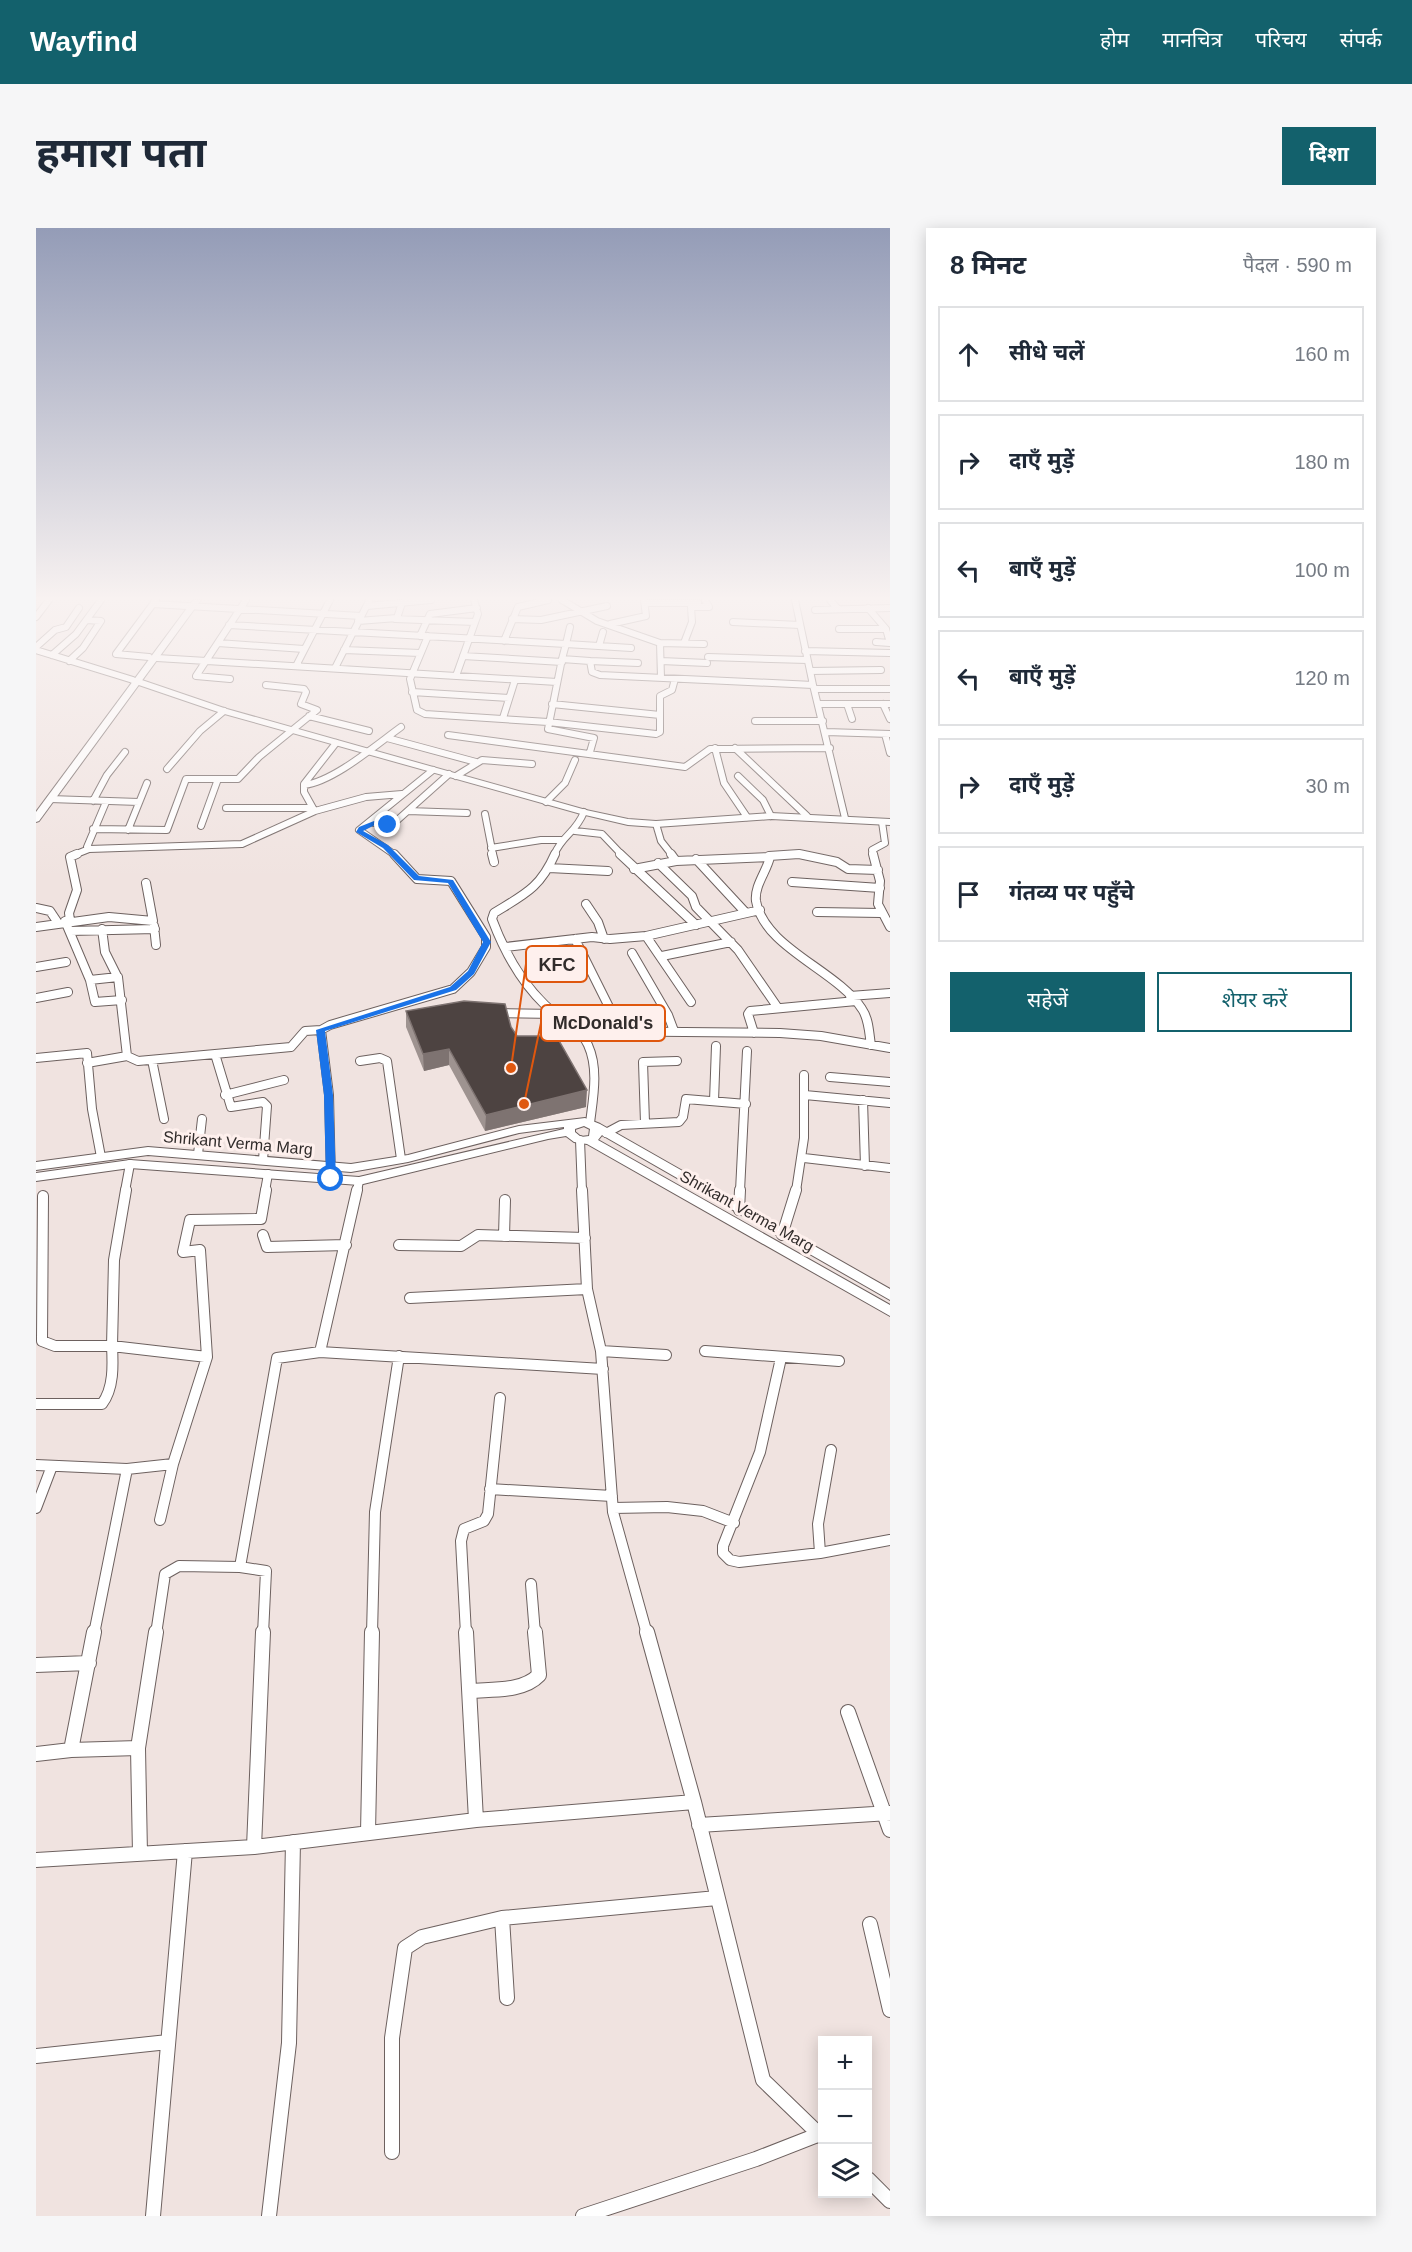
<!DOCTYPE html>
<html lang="hi">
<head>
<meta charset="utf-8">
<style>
	body { margin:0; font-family:Helvetica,"Noto Sans Devanagari",sans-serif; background:#f6f6f7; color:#1f2937 }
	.controls { position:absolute; right:18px; bottom:18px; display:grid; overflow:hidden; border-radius:0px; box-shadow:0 3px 15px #0003 }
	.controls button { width:54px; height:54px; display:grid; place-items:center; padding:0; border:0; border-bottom:2px solid #e0e1e3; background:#fff; color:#1f2937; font:30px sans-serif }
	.stop { position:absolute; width:18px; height:18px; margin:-14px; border:4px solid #1a73e8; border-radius:50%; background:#fff }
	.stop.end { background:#1a73e8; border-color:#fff; box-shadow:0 2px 6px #0008 }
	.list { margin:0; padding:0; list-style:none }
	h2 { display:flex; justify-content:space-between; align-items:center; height:78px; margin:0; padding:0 24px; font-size:26px }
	h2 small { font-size:20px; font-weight:400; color:#747a83 }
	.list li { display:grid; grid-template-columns:39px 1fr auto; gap:18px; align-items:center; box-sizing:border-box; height:96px; margin:0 12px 12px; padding:0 12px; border:2px solid #e0e1e3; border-radius:0px }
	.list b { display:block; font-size:22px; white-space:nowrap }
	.list em { font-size:20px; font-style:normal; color:#747a83 }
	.actions { display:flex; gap:12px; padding:18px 24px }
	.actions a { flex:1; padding:14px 0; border:2px solid #13616c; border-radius:0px; text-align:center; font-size:21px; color:#13616c }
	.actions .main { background:#13616c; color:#fff }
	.icon { flex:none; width:33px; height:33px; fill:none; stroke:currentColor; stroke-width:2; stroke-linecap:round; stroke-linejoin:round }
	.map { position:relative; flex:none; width:854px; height:1988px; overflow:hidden; border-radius:0px }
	header { display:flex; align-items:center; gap:36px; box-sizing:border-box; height:84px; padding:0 30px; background:#13616c; color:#fff }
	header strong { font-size:28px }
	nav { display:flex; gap:33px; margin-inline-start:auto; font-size:21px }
	.intro { display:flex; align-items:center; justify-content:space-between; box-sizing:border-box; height:144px; padding:0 36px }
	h1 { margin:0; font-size:42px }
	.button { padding:15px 27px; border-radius:0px; background:#13616c; color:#fff; font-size:21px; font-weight:700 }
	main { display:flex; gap:36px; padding:0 36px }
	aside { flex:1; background:#fff; border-radius:0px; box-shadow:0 3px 15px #0003 }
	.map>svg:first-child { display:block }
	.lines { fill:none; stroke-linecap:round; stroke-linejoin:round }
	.minor-far3-casing { stroke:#6d615f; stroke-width:8 }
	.minor-far2-casing { stroke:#6d615f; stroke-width:10 }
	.minor-far1-casing { stroke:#6d615f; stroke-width:12 }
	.minor-casing { stroke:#6d615f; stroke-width:16 }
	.tertiary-casing { stroke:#6d615f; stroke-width:2 }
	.secondary-casing { stroke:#6d615f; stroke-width:2 }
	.minor-far3 { stroke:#fff; stroke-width:6 }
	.minor-far2 { stroke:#fff; stroke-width:8 }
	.minor-far1 { stroke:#fff; stroke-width:10 }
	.minor { stroke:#fff; stroke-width:14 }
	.tertiary { fill:#fff; fill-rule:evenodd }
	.secondary { fill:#fff; fill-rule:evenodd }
	.wall { fill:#9e9390 }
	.shaded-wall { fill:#7e7371 }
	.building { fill:#4d4341; stroke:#7e7371; stroke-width:1.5 }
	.route { fill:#1a73e8 }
	.labels { text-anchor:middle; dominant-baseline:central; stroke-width:6; stroke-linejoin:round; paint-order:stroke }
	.street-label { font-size:16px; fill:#312c2b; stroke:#fef0ed }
	.leader { fill:none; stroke:#df570e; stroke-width:2 }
	.callout-dot { fill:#df570e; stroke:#fef0ed; stroke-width:2 }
	.callout { fill:#fef0ed; stroke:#df570e; stroke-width:2 }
	.callout-label { font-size:18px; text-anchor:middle; font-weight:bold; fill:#312c2b }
</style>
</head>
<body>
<header>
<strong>Wayfind</strong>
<nav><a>होम</a><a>मानचित्र</a><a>परिचय</a><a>संपर्क</a></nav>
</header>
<div class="intro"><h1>हमारा पता</h1><a class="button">दिशा</a></div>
<main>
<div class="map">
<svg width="854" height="1988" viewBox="0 0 854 1988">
	<rect width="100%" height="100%" fill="#f0e3e0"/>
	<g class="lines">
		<defs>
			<path id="minor-far3" d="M 526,372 L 561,393 L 624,415 L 625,450
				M 759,372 L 777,457
				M 794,372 L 802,381
				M 609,375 L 662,375
				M 117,376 L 325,388
				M 331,378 L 395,372
				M 832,380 L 850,401
				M 779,382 L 854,380
				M 0,389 L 13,372
				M 359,391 L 439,394
				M 476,391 L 505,392 L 571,378
				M 322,393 L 361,390 L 366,375
				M 697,394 L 764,397
				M 574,396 L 610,388 L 608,372
				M 193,397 L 530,416 L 534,399
				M 803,401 L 850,401 L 854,415 L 840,414
				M 384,408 L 394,386 L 441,380
				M 392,408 L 374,451 L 381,482 L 389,486 L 512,494 L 620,506 L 624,504 L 624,468 L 636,462 L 639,451
				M 468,413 L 482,379 L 512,372
				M 182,415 L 268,421
				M 624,415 L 668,416
				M 648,415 L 656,394 L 655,379 L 673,379 L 669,372
				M 563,418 L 567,404
				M 0,419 L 19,402 L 30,399 L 43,380
				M 595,420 L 530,416 L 526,431 L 554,433 L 556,444 L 564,447 L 777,457 L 809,590
				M 0,422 L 97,452
				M 308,422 L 384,425
				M 769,423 L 854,425
				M 16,427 L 40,406 L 65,372
				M 427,428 L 526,434
				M 113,429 L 80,426 L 120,372
				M 672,429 L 771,432
				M 121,430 L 521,454
				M 526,431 L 512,501 L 558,510 L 554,524
				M 33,433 L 47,420 L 65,393 L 51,392
				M 554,433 L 602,435
				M 625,433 L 671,435
				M 260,438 L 294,372
				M 299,440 L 333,373
				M 774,443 L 845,442
				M 420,448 L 442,386 L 438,372
				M 194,451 L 160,448 L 210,372
				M 778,461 L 854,461
				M 376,464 L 473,470
				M 516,476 L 624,487
				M 782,476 L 854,476
				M 811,476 L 816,491
				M 847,476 L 854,491
				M 273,488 L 333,503
				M 467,490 L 479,452
				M 719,493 L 787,493
				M 790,504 L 854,506
				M 849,506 L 854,525
				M 412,507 L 649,539 L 674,521 L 794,520
				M 351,510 L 440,534
				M 679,520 L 688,555 L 711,589
				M 699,520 L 771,588
				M 131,541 L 164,503 L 188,483
				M 420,548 L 446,532 L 496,536
				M 702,548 L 727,572 L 735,588
				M 268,557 C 297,554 340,517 365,499
				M 14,571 L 103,574
				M 57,573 L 71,547 L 89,524
				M 70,574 L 51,619 L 53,621 L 206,616 L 279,583 L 330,569 L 366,566
				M 510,574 L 529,555 L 539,532
				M 190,580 L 275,580
				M 278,582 L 268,564 L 268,556 L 300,515
				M 372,583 L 431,585
				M 449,586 L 457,627
				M 338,595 L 357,596 L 413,546
				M 620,596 L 625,613 L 636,627
				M 165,598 L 182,551
				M 57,601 L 131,602 L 150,551 L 202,551 L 223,529 L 281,482 L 265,476 L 270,464 L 268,461 L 230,457
				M 92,602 L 111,555
				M 539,603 L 566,606 L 586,627
				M 455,620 L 505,612 L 525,612
				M 38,627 L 53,621
				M 359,627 L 323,602 L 397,542
				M 518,627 C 527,606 539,606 548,584
				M 741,627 L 770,627
				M 837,627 L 836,622 L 849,615 L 846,594"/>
			<path id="minor-far2" d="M 456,626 L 458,634
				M 519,626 C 504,660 489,666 458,685 L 456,691 C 468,723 484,753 509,777 C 523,790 544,799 552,817 C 563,841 557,870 554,895
				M 584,626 L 660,697
				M 635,626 L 640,633
				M 837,626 L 844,653 L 842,676 L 854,699
				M 733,628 L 763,626 L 801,634 L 812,641 L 842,642
				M 660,631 L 710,685
				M 622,635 L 656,668 L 660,679 L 702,722 L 742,780
				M 513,640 L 572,643
				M 598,641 L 640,633 L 734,629 C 731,643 718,658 720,673 C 728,720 801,742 826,781 C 833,791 833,805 835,817
				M 756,654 L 844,660
				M 550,676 L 562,694 L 568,711
				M 0,680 L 14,683 L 22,695
				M 781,684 L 845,685
				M 34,692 L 33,685 L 41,662 L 34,629 L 41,626
				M 29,693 L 54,752 L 59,774 L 86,772
				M 118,698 L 120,717
				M 0,699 L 73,689 L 117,693 L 110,655
				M 66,701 L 69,724 L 81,748
				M 34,703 L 119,701
				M 610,708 L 655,774
				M 539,711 L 574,781 L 570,802
				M 469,719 L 556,709 L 574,711 L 610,708 L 724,682
				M 596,725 L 632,787 L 638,803
				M 626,728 L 695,714
				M 0,739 L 30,734
				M 54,752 L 82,749 L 91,828 L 102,833 L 255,819 L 269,803 L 285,802 L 294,797 L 417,761 L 435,744 L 450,719 L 450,709 L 415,653 L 381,651 L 358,626
				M 814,768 L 854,765
				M 0,770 L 32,764
				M 459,785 L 519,786
				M 285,802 L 293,867 L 295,951
				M 542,803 L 744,805 L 785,808 L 854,820
				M 718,805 L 712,786 L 714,783 L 820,773
				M 179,826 L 195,879 L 227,874 L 231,878 L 227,932
				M 0,830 L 51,825 L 56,881 L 65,929
				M 116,832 L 128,891
				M 324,833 L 344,830 L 351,833 L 365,931
				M 51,835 L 91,828
				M 794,849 L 854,854
				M 189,867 L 248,852
				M 769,867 L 854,875
				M 827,872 L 829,938
				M 678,873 L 680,818
				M 609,895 L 607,834 L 641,833
				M 570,905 L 585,897 L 643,894 L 647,889 L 650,871 L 710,876
				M 544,912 L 546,963
				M 162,926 L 166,891
				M 768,930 L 854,940
				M 89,963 L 94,936
				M 229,963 L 232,946
				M 321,963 L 323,953
				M 704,963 L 711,823
				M 760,963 L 768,910 L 768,847"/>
			<path id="minor-far1" d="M 90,962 L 78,1032 L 76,1118 L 171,1129
				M 546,962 L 551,1061 L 565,1123 L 577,1284 L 611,1406
				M 703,982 L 704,962
				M 227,1007 L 231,1019 L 310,1017
				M 746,1007 L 760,962
				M 468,1008 L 469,972
				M 363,1017 L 425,1018 L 442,1007 L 549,1010
				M 374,1070 L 551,1061
				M 565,1123 L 630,1127
				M 669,1123 L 803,1133
				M 284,1124 L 567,1141
				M 745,1130 L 724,1224 L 687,1318 L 687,1325 L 694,1332 L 703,1334 L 784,1325 L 854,1312
				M 0,1176 L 66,1176 C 78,1160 77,1137 76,1118 L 19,1118 L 6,1113 L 7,968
				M 0,1237 L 91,1241
				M 454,1261 L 576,1268
				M 0,1280 L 16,1238
				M 577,1280 L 631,1279 L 667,1283 L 698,1295
				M 124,1292 L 137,1236
				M 784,1325 L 782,1296 L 795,1222
				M 495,1356 L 499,1406
				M 58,1406 L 91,1241 L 137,1236 L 171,1129 L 164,1022 L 147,1024 L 154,992 L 225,991 L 230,962
				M 120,1406 L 129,1346 L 143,1338 L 204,1339
				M 227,1406 L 230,1343 L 204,1339 L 241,1130 L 284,1124 L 321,962
				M 336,1406 L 339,1284 L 363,1128
				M 430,1406 L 425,1313 L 428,1301 L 448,1293 L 452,1286 L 464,1170"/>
			<path id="minor" d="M 58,1404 L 35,1522 L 102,1520 L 104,1626
				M 430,1404 L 440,1592
				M 611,1404 L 658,1574 L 727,1852 L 786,1909
				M 0,1437 L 53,1435
				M 434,1463 C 456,1461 487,1464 503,1447 L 499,1404
				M 812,1484 L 854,1602
				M 102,1520 L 120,1404
				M 0,1526 L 35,1522
				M 663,1597 L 854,1585
				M 332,1605 L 336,1404
				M 218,1619 L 227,1404
				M 0,1632 L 218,1619 L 440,1592 L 658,1574
				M 466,1690 L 471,1770
				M 834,1696 L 854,1782
				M 0,1828 L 132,1814
				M 356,1924 L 356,1810 L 369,1720 L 386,1709 L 466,1690 L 681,1670
				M 832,1951 L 854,1973
				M 117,1988 L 149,1623
				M 233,1988 L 253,1815 L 257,1614
				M 547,1988 L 720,1931 L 784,1906"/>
			<path id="tertiary" d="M 94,450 L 100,450 L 191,481 L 550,582 L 592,591 L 620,593 L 735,585 L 854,591 L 854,597 L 735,591 L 620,599 L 592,597 L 545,586 L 185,485 L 94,454 Z
				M 549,890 L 564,896 L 854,1061 L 854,1072 L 566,907 L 562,912 L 854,1077 L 854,1088 L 551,916 L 538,914 L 530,908 L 512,911 L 323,957 L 94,940 L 0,953 L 0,945 L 94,932 L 323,949 L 528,901 L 528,899 L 483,905 L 372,934 L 315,944 L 112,927 L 0,942 L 0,934 L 112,919 L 315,936 L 372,927 L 483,898 ZM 548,898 L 554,901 L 553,908 L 545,909 L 539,904 L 539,901 Z"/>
			<path id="secondary" d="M 157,372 L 165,372 L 3,593 L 0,594 L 0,584 Z"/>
		</defs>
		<use href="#minor-far3" class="minor-far3-casing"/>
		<use href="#minor-far2" class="minor-far2-casing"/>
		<use href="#minor-far1" class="minor-far1-casing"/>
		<use href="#minor" class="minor-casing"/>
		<use href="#tertiary" class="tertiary-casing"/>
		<use href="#secondary" class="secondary-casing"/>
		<use href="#minor-far3" class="minor-far3"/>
		<use href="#minor-far2" class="minor-far2"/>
		<use href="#minor-far1" class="minor-far1"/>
		<use href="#minor" class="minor"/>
		<use href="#tertiary" class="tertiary"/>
		<use href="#secondary" class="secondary"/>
	</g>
	<path class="wall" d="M 370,783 L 475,799 L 481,808 L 550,879 L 449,903 L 413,837 L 388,843 L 370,799 Z"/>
	<path class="shaded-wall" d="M 413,821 L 413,837 L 388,843 L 387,826 Z
		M 551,862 L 550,879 L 449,903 L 450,887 Z"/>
	<path class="building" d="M 428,773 L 469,776 L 475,799 L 481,808 L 508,808 L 522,811 L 551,862 L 450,887 L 413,821 L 387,826 L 370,783 Z"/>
	<linearGradient id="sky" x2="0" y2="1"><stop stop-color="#949cb7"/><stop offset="0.57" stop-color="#f8f2f1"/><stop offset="1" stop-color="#f8f2f1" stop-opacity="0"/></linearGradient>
	<rect width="854" height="650" fill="url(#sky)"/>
	<path class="route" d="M 338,593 L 355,597 L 352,600 L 339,597 L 327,603 L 352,617 L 383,648 L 417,652 L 455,714 L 438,746 L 420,762 L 289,803 L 297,867 L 300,951 L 295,954 L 290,951 L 288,867 L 280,802 L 414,759 L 432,743 L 447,714 L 412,655 L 378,652 L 347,620 L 320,604 L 323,599 Z"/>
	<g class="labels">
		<g class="street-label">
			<text transform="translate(202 915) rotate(5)">Shrikant Verma Marg</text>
			<text transform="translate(711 983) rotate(29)">Shrikant Verma Marg</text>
		</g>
	</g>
	<path class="leader" d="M475 840L490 736M488 876L505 795"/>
	<g class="callout-dot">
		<circle cx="475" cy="840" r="6"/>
		<circle cx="488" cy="876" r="6"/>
	</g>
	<g class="callout">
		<rect x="490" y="718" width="61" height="36" rx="6"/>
		<rect x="505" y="777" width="124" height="36" rx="6"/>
	</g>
	<g class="callout-label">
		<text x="521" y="743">KFC</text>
		<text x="567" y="801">McDonald's</text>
	</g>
</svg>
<div class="controls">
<button>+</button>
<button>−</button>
<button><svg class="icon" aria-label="layers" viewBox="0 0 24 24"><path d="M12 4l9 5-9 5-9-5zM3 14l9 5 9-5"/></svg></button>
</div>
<div class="stop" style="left:295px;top:951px"></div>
<div class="stop end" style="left:352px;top:597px"></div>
</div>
<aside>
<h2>8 मिनट<small>पैदल · 590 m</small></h2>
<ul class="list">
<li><svg class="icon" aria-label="ahead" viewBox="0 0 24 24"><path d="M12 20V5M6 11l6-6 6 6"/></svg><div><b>सीधे चलें</b></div><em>160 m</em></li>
<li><svg class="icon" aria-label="right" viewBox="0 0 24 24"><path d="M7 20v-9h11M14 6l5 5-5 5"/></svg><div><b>दाएँ मुड़ें</b></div><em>180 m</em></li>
<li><svg class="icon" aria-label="left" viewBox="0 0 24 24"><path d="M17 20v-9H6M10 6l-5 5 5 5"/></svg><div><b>बाएँ मुड़ें</b></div><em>100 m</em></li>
<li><svg class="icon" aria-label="left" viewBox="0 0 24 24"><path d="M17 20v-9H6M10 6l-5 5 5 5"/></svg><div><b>बाएँ मुड़ें</b></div><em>120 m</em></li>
<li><svg class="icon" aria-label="right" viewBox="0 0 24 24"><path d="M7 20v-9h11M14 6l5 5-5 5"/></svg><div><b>दाएँ मुड़ें</b></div><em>30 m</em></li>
<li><svg class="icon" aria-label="arrive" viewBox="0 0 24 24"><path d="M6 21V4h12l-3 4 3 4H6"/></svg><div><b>गंतव्य पर पहुँचे</b></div></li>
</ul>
<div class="actions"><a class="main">सहेजें</a><a>शेयर करें</a></div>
</aside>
</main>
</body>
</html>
